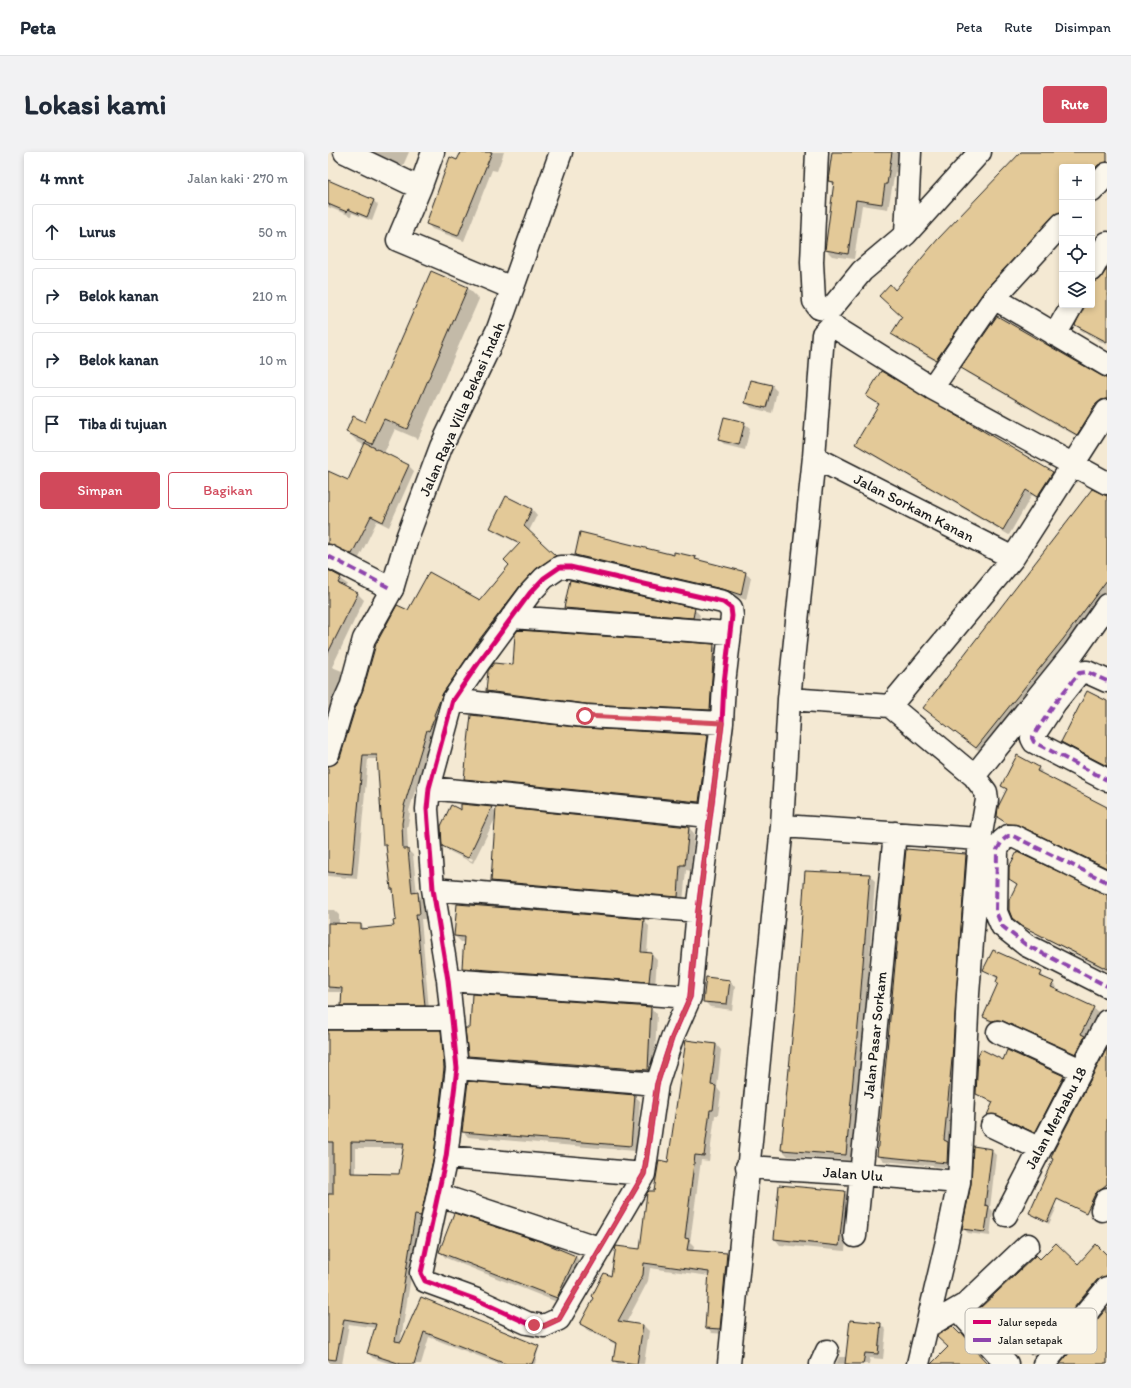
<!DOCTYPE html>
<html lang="id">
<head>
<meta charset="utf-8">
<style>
	body { margin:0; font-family:Itim,sans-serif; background:#f2f2f3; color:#1f2937 }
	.controls { position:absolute; right:12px; top:12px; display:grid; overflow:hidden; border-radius:4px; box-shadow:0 2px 6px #0003 }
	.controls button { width:36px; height:36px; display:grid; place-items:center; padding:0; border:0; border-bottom:1px solid #e0e1e3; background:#fff; color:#1f2937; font:20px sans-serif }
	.stop { position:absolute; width:12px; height:12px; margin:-9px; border:3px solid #d1495b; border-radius:50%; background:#fff }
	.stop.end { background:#d1495b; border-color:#fff; box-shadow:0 1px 4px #0008 }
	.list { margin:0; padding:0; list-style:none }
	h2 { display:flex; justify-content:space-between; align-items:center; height:52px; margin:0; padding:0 16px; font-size:17px }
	h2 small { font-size:13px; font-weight:400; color:#747a83 }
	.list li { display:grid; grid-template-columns:26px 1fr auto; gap:12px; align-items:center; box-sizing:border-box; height:56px; margin:0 8px 8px; padding:0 8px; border:1px solid #e0e1e3; border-radius:4px }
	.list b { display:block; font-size:15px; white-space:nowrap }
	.list em { font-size:13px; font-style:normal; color:#747a83 }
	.actions { display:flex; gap:8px; padding:12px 16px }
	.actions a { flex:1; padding:9px 0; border:1px solid #d1495b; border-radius:4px; text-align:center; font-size:14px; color:#d1495b }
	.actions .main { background:#d1495b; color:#fff }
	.icon { flex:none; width:22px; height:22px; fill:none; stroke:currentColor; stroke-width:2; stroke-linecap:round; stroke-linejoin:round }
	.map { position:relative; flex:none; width:779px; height:1212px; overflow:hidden; border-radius:4px }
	header { display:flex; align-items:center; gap:24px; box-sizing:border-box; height:56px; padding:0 20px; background:#fff; border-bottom:1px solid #e0e1e3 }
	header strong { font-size:19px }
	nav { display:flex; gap:22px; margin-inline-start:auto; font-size:14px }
	.intro { display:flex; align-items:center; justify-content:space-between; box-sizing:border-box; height:96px; padding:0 24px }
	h1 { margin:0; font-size:28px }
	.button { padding:10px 18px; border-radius:4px; background:#d1495b; color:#fff; font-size:14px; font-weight:700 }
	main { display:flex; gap:24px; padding:0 24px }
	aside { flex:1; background:#fff; border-radius:4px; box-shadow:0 2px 6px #0003 }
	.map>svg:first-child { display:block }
	.shadow { fill:#0003; fill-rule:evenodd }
	.building { fill:#e3c998; stroke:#1c1c1c; fill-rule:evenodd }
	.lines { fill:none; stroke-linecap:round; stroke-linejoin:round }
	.minor-casing { stroke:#1c1c1c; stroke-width:25 }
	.secondary-casing { stroke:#1c1c1c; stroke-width:25 }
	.minor { stroke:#fbf7ec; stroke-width:22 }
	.secondary { stroke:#fbf7ec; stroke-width:22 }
	.quiet { stroke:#8e44ad; stroke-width:4; stroke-dasharray:8 4; stroke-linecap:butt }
	.cycleway-casing { stroke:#fbf7ec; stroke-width:8 }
	.cycleway { stroke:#d6006c; stroke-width:5 }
	.route { stroke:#d1495b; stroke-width:5 }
	.labels { text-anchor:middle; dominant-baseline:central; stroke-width:3; stroke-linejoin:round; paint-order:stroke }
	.street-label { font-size:15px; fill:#1c1c1c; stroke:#fbf7ec }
	.key { fill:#fbf7ec; stroke:#b8b5ae; stroke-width:1 }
	.key-label { font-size:11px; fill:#1c1c1c }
</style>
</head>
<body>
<header>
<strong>Peta</strong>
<nav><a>Peta</a><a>Rute</a><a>Disimpan</a></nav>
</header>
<div class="intro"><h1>Lokasi kami</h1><a class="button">Rute</a></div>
<main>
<aside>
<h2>4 mnt<small>Jalan kaki · 270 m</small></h2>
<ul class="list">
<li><svg class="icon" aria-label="ahead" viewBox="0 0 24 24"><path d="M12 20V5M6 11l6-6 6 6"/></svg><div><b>Lurus</b></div><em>50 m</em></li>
<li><svg class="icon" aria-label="right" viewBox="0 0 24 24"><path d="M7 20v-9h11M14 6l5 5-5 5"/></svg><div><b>Belok kanan</b></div><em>210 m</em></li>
<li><svg class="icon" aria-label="right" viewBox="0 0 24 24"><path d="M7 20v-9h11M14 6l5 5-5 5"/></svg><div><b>Belok kanan</b></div><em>10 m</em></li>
<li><svg class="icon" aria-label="arrive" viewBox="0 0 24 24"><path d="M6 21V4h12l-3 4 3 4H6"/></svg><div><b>Tiba di tujuan</b></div></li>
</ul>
<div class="actions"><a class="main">Simpan</a><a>Bagikan</a></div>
</aside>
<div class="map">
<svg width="779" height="1212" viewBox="0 0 779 1212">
	<rect width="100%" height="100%" fill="#f4e9d3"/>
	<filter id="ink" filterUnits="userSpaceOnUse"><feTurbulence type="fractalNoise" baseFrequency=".025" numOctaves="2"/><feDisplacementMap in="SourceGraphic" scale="8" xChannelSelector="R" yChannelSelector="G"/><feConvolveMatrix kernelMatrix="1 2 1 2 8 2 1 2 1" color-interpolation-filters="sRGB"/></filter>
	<g filter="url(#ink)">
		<path class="shadow" d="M 40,0 L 81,0 L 74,16 Z
			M 134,0 L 176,0 L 169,19 L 164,18 L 136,89 L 104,77 L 99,71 Z
			M 504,0 L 573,0 L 571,21 L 567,20 L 560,57 L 534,53 L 526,107 L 504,104 L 498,98 L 506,34 L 501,29 Z
			M 694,0 L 759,0 L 779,17 L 764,32 L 764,15 L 734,15 L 734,68 L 614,213 L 570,187 L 565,182 L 575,165 L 567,139 Z
			M 0,29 L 46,49 L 50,53 L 44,69 L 24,61 L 23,64 L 0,55 Z
			M 779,119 L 779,193 L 754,179 L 748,173 L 757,153 L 764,153 L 764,130 L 770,130 Z
			M 103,120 L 140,136 L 151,147 L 90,287 L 67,277 L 56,301 L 80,313 L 86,319 L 61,375 L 49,369 L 30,408 L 0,399 L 0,320 L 20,329 L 37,294 L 30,290 L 19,279 L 38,271 Z
			M 634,216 L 779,229 L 779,254 L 755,288 L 640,221 Z
			M 443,233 L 449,239 L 444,261 L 424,256 L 418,251 Z
			M 539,244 L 724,321 L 730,326 L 715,350 L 704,343 L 681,383 L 534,297 L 528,292 L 551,254 Z
			M 416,271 L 422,276 L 417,298 L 397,293 L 391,287 Z
			M 779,346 L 779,442 L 654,601 L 596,556 Z
			M 204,357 L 209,363 L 201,379 L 232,409 L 107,584 L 104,583 L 81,659 L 82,661 L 79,677 L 80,698 L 85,703 L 89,742 L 95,747 L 97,767 L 93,767 L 101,858 L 19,858 L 14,853 L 14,840 L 0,840 L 0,758 L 6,758 L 11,763 L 11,772 L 33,773 L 37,777 L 67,775 L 69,769 L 67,740 L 63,737 L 59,696 L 56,693 L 50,607 L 40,607 L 29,727 L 0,724 L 0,618 L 9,612 L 13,606 L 80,459 L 153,449 L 182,413 L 192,392 L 169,381 L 164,376 Z
			M 248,403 L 367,406 L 370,408 L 417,421 L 423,426 L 418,448 L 404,443 L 254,409 Z
			M 0,418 L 19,432 L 17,436 L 30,442 L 36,448 L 4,515 L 14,519 L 20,526 L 7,561 L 0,558 Z
			M 237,456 L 366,457 L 372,463 L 370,471 L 243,462 Z
			M 385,493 L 391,499 L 387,563 L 264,557 L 165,545 L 159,539 L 186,514 Z
			M 779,550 L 779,615 L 738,594 L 734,590 Z
			M 379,584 L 385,589 L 377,656 L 142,632 L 137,627 Z
			M 710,616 L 714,619 L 712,622 L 779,656 L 779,717 L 695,676 L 685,675 L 670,665 L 680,638 L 674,634 Z
			M 134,653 L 164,656 L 168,660 L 360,675 L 366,681 L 363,719 L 358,718 L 355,750 L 169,735 L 164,729 L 168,665 L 145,711 L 121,699 L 115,693 L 134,659 ZM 119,695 L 145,707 L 144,709 L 119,697 Z
			M 638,703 L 644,709 L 625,1016 L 556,1009 L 550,1003 Z
			M 541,723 L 547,729 L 537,869 L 523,1008 L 460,1004 L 454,998 Z
			M 682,727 L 779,743 L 779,819 L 699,777 L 689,769 L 690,733 Z
			M 315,768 L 321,774 L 319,802 L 323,802 L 329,808 L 327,835 L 141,822 L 135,816 L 137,790 L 133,790 L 127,784 Z
			M 656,818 L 713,821 L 717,827 L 729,835 L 728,838 L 765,856 L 770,860 L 750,904 L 680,873 L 674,872 L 669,873 L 660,869 L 656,865 L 671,832 L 670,827 Z
			M 402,829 L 407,835 L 404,858 L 382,855 L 376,849 Z
			M 323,856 L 329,862 L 326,922 L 147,910 L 141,904 Z
			M 0,880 L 112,880 L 118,885 L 122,922 L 98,1069 L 92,1068 L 72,1193 L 94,1147 L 204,1192 L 210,1198 L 207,1212 L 171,1212 L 101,1185 L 93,1212 L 63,1212 L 45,1206 L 40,1201 L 48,1176 L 21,1172 L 14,1212 L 0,1212 ZM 28,996 L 76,996 L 72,1023 L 28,1022 Z
			M 388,892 L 393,898 L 389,936 L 393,941 L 390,963 L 387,963 L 381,1009 L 373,1008 L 362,1090 L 366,1094 L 365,1099 L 399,1102 L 405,1108 L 397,1182 L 384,1181 L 379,1175 L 382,1124 L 322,1116 L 320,1129 L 298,1171 L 315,1173 L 321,1179 L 316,1212 L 290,1212 L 286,1209 L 289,1193 L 259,1178 L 254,1172 L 284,1126 L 313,1098 L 327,1041 L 341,1011 Z
			M 779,899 L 779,1039 L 764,1058 L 718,1036 Z
			M 676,909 L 734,924 L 737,927 L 710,983 L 673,965 L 663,966 L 660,963 L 665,951 L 649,942 Z
			M 307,944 L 312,949 L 308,999 L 140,985 L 135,979 Z
			M 663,998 L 668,1003 L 662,1056 L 665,1059 L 662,1084 L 640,1081 L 635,1076 Z
			M 516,1040 L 522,1046 L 517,1099 L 452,1093 L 447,1087 Z
			M 711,1041 L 728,1057 L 721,1072 L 702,1061 Z
			M 213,1091 L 248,1105 L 254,1111 L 234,1152 L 118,1106 L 112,1100 Z
			M 779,1104 L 779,1131 L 710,1208 L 683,1183 L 681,1185 L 675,1179 L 671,1183 L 665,1177 L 712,1108 L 750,1113 Z
			M 552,1172 L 558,1178 L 555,1207 L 542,1206 L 541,1212 L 508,1212 L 511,1205 L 519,1205 Z
			M 639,1188 L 659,1212 L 604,1212 Z"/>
		<path class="building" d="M 133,0 L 164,0 L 130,84 L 98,72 L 122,5 L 129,8 Z
			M 504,0 L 564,0 L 559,32 L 557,32 L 554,52 L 528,48 L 520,102 L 497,98 L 506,30 L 500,29 Z
			M 693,0 L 779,0 L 779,10 L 770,13 L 764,20 L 764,15 L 734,15 L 734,60 L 725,64 L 657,138 L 608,208 L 563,182 L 574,165 L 551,144 L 562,132 L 567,138 L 610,87 Z
			M 0,28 L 46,48 L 39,65 L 20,57 L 19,60 L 0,52 Z
			M 779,117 L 779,190 L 747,173 L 756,153 L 764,153 L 764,130 L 771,128 Z
			M 103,119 L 140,135 L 79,277 L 56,267 L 44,292 L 18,280 L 25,264 L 37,270 Z
			M 669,164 L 779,227 L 779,247 L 773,248 L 768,252 L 749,283 L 633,216 Z
			M 553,219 L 725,320 L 709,345 L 698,338 L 675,378 L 527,292 L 551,252 L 538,244 Z
			M 423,228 L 444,233 L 438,256 L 417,251 Z
			M 396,265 L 417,270 L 411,293 L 390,288 Z
			M 37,291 L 81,313 L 55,370 L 43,364 L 24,402 L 0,392 L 0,319 L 20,328 Z
			M 764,337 L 779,344 L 779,428 L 736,486 L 648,596 L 595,556 Z
			M 178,344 L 204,357 L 196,374 L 228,404 L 209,416 L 192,434 L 148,492 L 149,491 L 115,541 L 106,563 L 107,565 L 101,579 L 99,578 L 76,654 L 77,654 L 74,671 L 75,697 L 80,697 L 84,741 L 90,740 L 92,762 L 88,762 L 97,854 L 13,854 L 14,836 L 0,835 L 0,771 L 33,772 L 33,777 L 66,774 L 65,769 L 68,768 L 65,737 L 63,737 L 58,693 L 55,693 L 49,603 L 35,603 L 24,722 L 0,720 L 0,614 L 8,611 L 12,606 L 27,557 L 35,538 L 48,492 L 69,453 L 80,458 L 101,420 L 152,448 L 181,413 L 176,408 L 192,391 L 162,376 Z
			M 252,380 L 346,403 L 346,400 L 368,405 L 367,407 L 418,420 L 413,443 L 398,438 L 247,403 Z
			M 0,418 L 13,425 L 10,431 L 30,441 L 0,501 Z
			M 242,428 L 367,456 L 365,466 L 236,456 Z
			M 190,478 L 386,492 L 382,558 L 258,552 L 158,539 L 160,519 L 166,511 L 185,513 L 187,482 Z
			M 759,539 L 779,549 L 779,614 L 733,590 Z
			M 143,563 L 256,576 L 380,583 L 371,650 L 136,627 Z
			M 689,603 L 711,615 L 709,619 L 779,655 L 779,716 L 690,673 L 680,672 L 669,665 L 670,655 L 679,637 L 673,634 Z
			M 133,652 L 164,655 L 140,706 L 114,694 L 113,674 L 123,653 L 133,658 Z
			M 168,655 L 361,675 L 357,713 L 352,713 L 350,745 L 163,729 Z
			M 578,697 L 638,702 L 624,907 L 616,988 L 620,990 L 619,1011 L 549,1004 Z
			M 689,700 L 779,742 L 779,817 L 694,774 L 684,766 L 681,758 L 681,748 L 689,732 L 681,727 L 681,715 Z
			M 477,719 L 542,722 L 531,863 L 518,1003 L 453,998 L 467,856 Z
			M 129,752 L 316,767 L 313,800 L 324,801 L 321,830 L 134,816 L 136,785 L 126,784 Z
			M 665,798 L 714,820 L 712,824 L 726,830 L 723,835 L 766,855 L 753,882 L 757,884 L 748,902 L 675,869 L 669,868 L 664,869 L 655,865 L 670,831 L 668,830 L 670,825 L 655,818 Z
			M 378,825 L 402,828 L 399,852 L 375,850 Z
			M 144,842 L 323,855 L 320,918 L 140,904 L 137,876 L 142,876 Z
			M 0,878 L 113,878 L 116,916 L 106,1003 L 93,1064 L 87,1063 L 67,1189 L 73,1190 L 93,1145 L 211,1194 L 204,1212 L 178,1212 L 96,1180 L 86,1212 L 73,1212 L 39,1201 L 48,1172 L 16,1167 L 8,1208 L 0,1207 L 0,1042 L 5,1042 L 5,990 L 0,990 ZM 23,990 L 76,991 L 71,1022 L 23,1021 Z
			M 358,888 L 388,892 L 383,933 L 388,934 L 385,958 L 382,958 L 376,1004 L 367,1003 L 357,1086 L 361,1087 L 359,1098 L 399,1101 L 392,1177 L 377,1176 L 381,1120 L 316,1111 L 315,1123 L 290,1169 L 315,1173 L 309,1212 L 285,1209 L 288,1191 L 252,1172 L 266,1146 L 264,1144 L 276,1121 L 283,1124 L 288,1094 L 312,1097 L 319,1041 L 321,1039 L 326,1039 L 331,1008 L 340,1010 Z
			M 779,896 L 779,1032 L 767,1042 L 758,1061 L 729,1047 L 719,1070 L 701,1061 L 725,1007 L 723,1006 L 726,998 Z
			M 653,897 L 675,908 L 679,898 L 736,924 L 707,981 L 669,963 L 659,963 L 665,950 L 648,942 L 650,904 Z
			M 140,929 L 307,943 L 303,994 L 134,980 Z
			M 645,994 L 664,997 L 657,1053 L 661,1054 L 657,1080 L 634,1077 L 643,1032 Z
			M 451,1033 L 517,1039 L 511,1094 L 446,1087 Z
			M 126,1061 L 214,1090 L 248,1104 L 229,1146 L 111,1100 Z
			M 728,1091 L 750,1112 L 768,1092 L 779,1103 L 779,1124 L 769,1128 L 713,1196 L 712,1195 L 703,1203 L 677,1178 L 675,1180 L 669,1174 L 665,1178 L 651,1163 L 654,1160 L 651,1157 L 708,1103 L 712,1107 Z
			M 779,1156 L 779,1212 L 732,1212 Z
			M 522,1168 L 553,1171 L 550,1202 L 537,1201 L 535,1212 L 517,1212 Z
			M 624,1174 L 632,1182 L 634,1181 L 647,1196 L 646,1197 L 660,1212 L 603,1212 L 620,1195 L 609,1185 L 610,1183 Z"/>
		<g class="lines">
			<defs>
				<path id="minor" d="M 17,0 L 92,36
					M 105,0 L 92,36 L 70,88 L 184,136
					M 489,0 L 484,110 L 486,149 L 491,156 L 502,158 L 534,119 L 578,82 L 652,0
					M 764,39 L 779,22
					M 578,82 L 582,0
					M 764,118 L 779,91
					M 666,146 L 779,213
					M 727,183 L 744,153
					M 604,236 L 666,146 L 734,72
					M 486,305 L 685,406
					M 0,404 L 64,437
					M 232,415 L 242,415 L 395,450 L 403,456 L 404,464 L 396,531 L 394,571 L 370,759 L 362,845 L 344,886 L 329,932 L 316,1022 L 231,1167 L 216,1174 L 199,1171 L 149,1148 L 97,1129 L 93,1121 L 118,1005 L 129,916 L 120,828 L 105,737 L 99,657 L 101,636 L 125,548 L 151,510 L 202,441 L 216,426 Z
					M 184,465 L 401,481
					M 779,529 L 759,520 L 751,521 L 727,551 L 704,586 L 706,590 L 779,628
					M 461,547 L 562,554 L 685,406 L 779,259
					M 125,548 L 257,564 L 394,571
					M 562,554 L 646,624 L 658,640 L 659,648 L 652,687 L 640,842 L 631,1030 L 618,1093 L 590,1212
					M 646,624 L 746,500 L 779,453
					M 101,636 L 381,664
					M 454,674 L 652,687
					M 779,730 L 685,684 L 680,684 L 674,689 L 669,698 L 668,760 L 674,774 L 698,793 L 779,834
					M 105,737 L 370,759
					M 120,828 L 362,845
					M 0,866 L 123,866
					M 670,880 L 753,918
					M 129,916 L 329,932
					M 664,974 L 712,997
					M 118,1005 L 316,1022
					M 419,1015 L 534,1022 L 631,1030
					M 111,1043 L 271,1096
					M 774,1058 L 779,1047
					M 678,1063 L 779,869
					M 527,1084 L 567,681
					M 630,1158 L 679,1212
					M 600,1174 L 638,1152 L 700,1093
					M 401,1212 L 454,674 L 461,547 L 486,305 L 495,182 L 501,176 L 508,176 L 604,236 L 779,331
					M 493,1212 L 499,1199
					M 716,1212 L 779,1136"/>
				<path id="secondary" d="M 0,602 L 15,553 L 23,535 L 36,487 L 64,437 L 79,386 L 113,295 L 170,177 L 233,0"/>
			</defs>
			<use href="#minor" class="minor-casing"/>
			<use href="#secondary" class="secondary-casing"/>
			<use href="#minor" class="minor"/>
			<use href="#secondary" class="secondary"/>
			<path class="quiet" d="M 0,404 L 64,437
				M 779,529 L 759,520 L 751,521 L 727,551 L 704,586 L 706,590 L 779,628
				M 779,730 L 685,684 L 680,684 L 674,689 L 669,698 L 668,760 L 674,774 L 698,793 L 779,834"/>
			<defs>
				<path id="cycleway" d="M 232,415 L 242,415 L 395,450 L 403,456 L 404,464 L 396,531 L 394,571 L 370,759 L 362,845 L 344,886 L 329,932 L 316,1022 L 231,1167 L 216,1174 L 199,1171 L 149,1148 L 97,1129 L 93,1121 L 118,1005 L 129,916 L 120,828 L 105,737 L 99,657 L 101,636 L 125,548 L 151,510 L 202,441 L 216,426 Z"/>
			</defs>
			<use href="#cycleway" class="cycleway-casing"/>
			<use href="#cycleway" class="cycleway"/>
		</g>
	</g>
	<g class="lines" filter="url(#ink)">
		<path class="route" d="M 206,1173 L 216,1174 L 231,1167 L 316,1022 L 329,932 L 344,886 L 362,845 L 370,759 L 394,571 L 257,564"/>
	</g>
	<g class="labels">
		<g class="street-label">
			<text transform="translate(134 257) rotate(-66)">Jalan Raya Villa Bekasi Indah</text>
			<text transform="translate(586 356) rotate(27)">Jalan Sorkam Kanan</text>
			<text transform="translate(547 883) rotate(-84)">Jalan Pasar Sorkam</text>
			<text transform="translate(728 966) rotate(-62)">Jalan Merbabu 18</text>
			<text transform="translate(525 1022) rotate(4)">Jalan Ulu</text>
		</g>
	</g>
	<rect x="637" y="1156" width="132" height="46" rx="6" class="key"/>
	<rect x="645" y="1168" width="18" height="4" fill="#d6006c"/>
	<rect x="645" y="1186" width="18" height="4" fill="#8e44ad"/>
	<g class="key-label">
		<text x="670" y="1174">Jalur sepeda</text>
		<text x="670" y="1192">Jalan setapak</text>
	</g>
</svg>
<div class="controls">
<button>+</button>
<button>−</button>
<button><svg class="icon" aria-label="locate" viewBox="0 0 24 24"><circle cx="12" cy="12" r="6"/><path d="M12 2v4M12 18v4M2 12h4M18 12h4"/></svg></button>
<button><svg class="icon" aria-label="layers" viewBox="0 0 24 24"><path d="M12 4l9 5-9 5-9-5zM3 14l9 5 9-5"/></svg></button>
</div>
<div class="stop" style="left:257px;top:564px"></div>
<div class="stop end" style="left:206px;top:1173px"></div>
</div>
</main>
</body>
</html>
